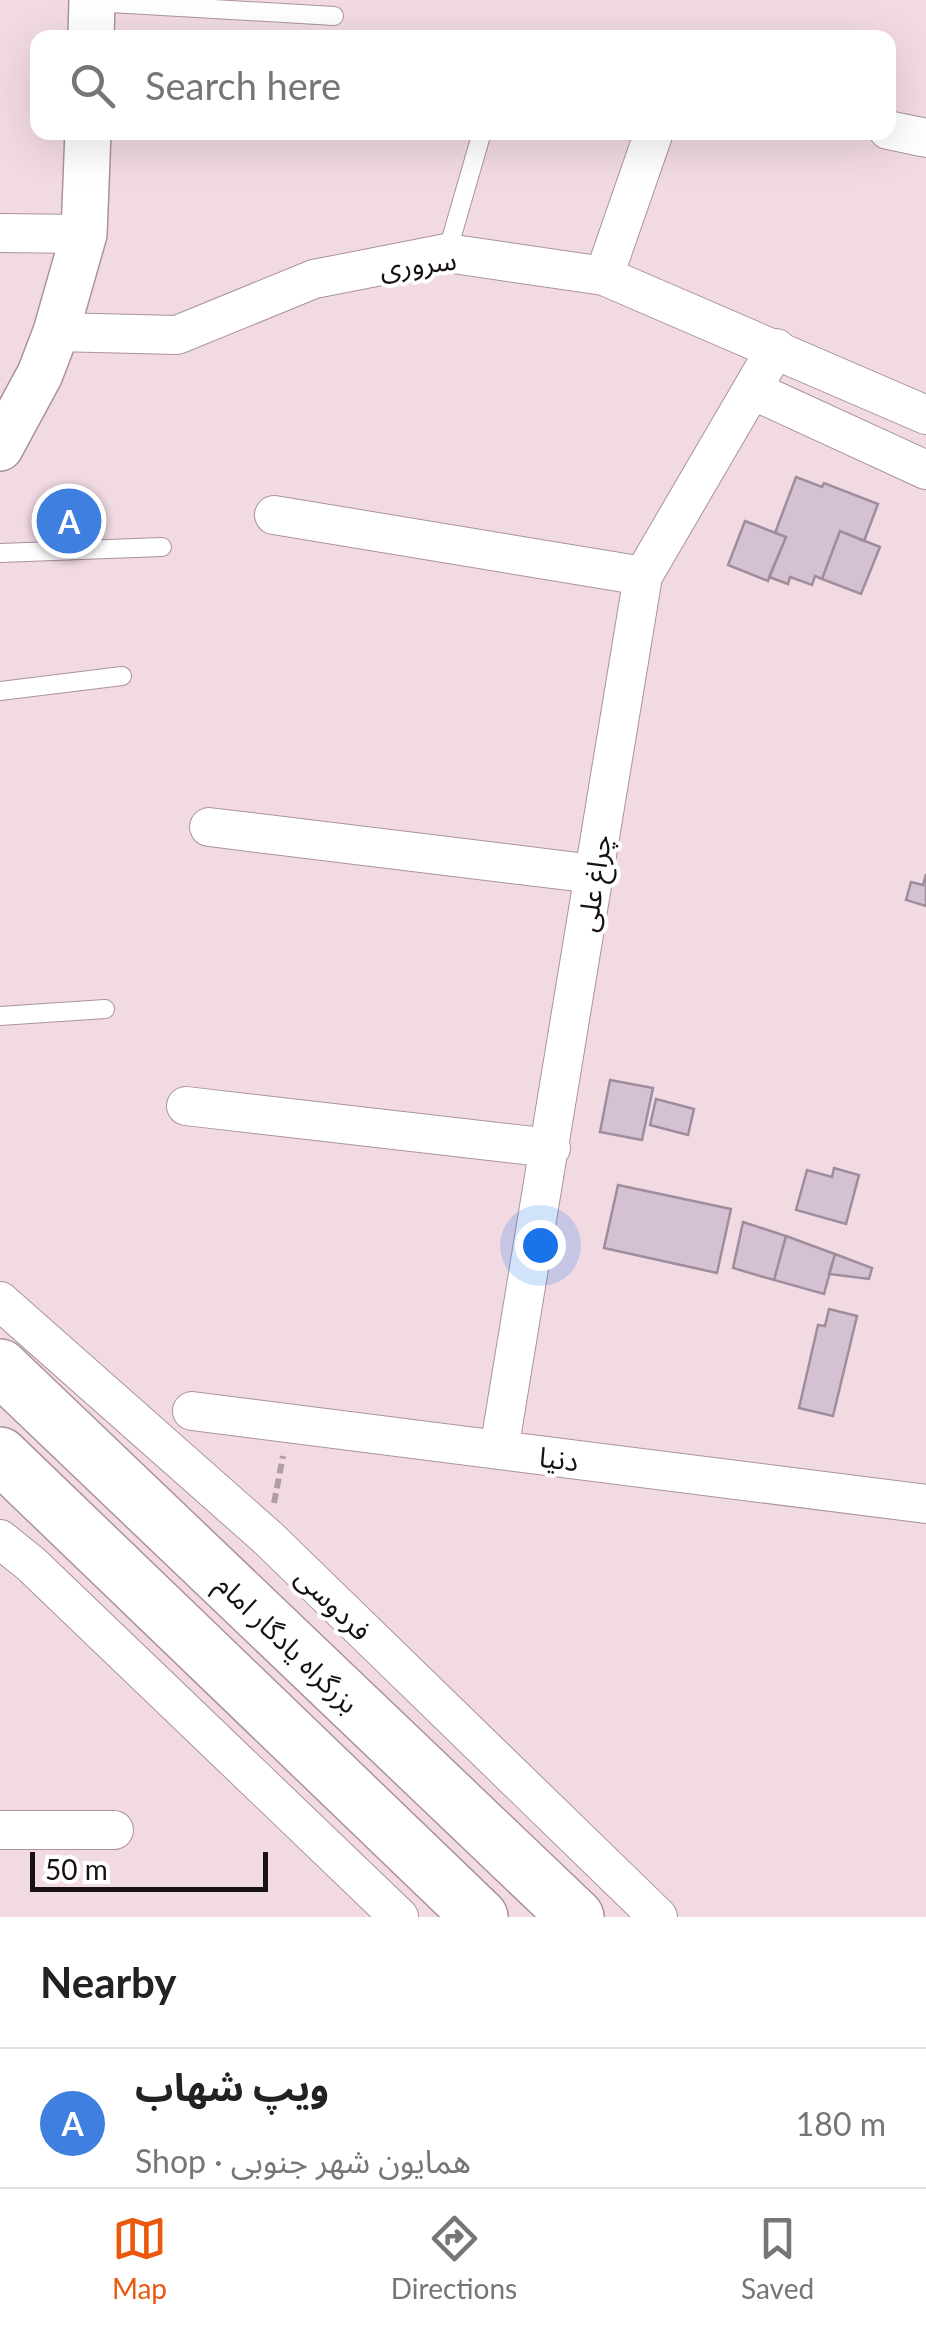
<!DOCTYPE html>
<html lang="en">
<head>
<meta charset="utf-8">
<style>
	body { margin:0; font-family:Lato,"Noto Sans Arabic",sans-serif; background:#f2f2f2; color:#222 }
	.scale { position:absolute; left:30px; bottom:25px; width:238px; box-sizing:border-box; padding-left:10px; border:5px solid #181114; border-top:0; font-size:28px; line-height:35px; white-space:nowrap; color:#181114; -webkit-text-stroke:8px #fff; paint-order:stroke }
	.you { position:absolute; left:540px; top:1245px; width:35px; height:35px; margin:-25px; border:8px solid #fff; border-radius:50%; background:#1a73e8; box-shadow:0 0 0 15px #1a73e833 }
	.badge { display:grid; place-items:center; width:65px; height:65px; border-radius:50%; background:#ea580c; color:#fff; font-size:32px; font-weight:700 }
	.pin { position:absolute; translate:-50% -50%; border:5px solid #fff; box-shadow:0 2px 10px #0006 }
	.list { margin:0; padding:0; list-style:none }
	h2 { display:flex; justify-content:space-between; align-items:center; height:130px; margin:0; padding:0 40px; font-size:42px }
	h2 small { font-size:32px; font-weight:400; color:#767676 }
	.list li { display:grid; grid-template-columns:65px 1fr auto; gap:30px; align-items:center; box-sizing:border-box; height:140px; padding:0 40px; border-top:2px solid #e0e0e0 }
	.list b { display:block; font-size:38px; white-space:nowrap }
	.list p { margin:0; font-size:32px; white-space:nowrap; color:#767676 }
	.list em { font-size:32px; font-style:normal; color:#767676 }
	.icon { flex:none; width:55px; height:55px; fill:none; stroke:currentColor; stroke-width:2; stroke-linecap:round; stroke-linejoin:round }
	.map { position:relative; flex:none; width:926px; height:1917px; overflow:hidden }
	.search { position:absolute; background:#fff; box-shadow:0 10px 40px #0002; left:30px; right:30px; top:30px; height:110px; display:flex; align-items:center; gap:25px; box-sizing:border-box; padding:0 35px; border-radius:20px; color:#767676; font-size:38px }
	.sheet { height:270px; background:#fff }
	nav { display:flex; justify-content:space-around; align-items:center; box-sizing:border-box; height:140px; border-top:2px solid #e0e0e0; background:#fff; font-size:28px; color:#767676 }
	nav a { display:grid; justify-items:center; gap:5px }
	nav .on { color:#ea580c }
	.map>svg:first-child { display:block }
	.building { fill:#d4c2d2; stroke:#9e8e9d; stroke-width:2.5 }
	.lines { fill:none; stroke-linecap:round; stroke-linejoin:round }
	.service-casing { stroke:#aa939c; stroke-width:20 }
	.minor-casing { stroke:#aa939c; stroke-width:40 }
	.tertiary-casing { stroke:#aa939c; stroke-width:48 }
	.trunk-casing { stroke:#aa939c; stroke-width:58 }
	.path { stroke:#b09da5; stroke-width:6; stroke-dasharray:10 5; stroke-linecap:butt }
	.service { stroke:#fff; stroke-width:18 }
	.minor { stroke:#fff; stroke-width:38 }
	.tertiary { stroke:#fff; stroke-width:45 }
	.trunk { stroke:#fff; stroke-width:55 }
	.labels { text-anchor:middle; dominant-baseline:central; stroke-width:8; stroke-linejoin:round; paint-order:stroke }
	.street-label { font-size:28px; fill:#181114; stroke:#fff }
</style>
</head>
<body>
<div class="map">
<svg width="926" height="1917" viewBox="0 0 926 1917">
	<rect width="100%" height="100%" fill="#f2dae3"/>
	<path class="building" d="M 796,477 L 822,487 L 824,483 L 878,504 L 864,541 L 840,531 L 822,579 L 815,576 L 812,585 L 790,577 L 788,584 L 769,577 L 786,537 L 775,533 Z
		M 745,521 L 786,537 L 768,581 L 728,565 Z
		M 840,531 L 880,547 L 861,594 L 822,579 Z
		M 926,874 L 926,906 L 906,900 L 911,882 L 923,885 Z
		M 610,1080 L 653,1088 L 642,1140 L 600,1132 Z
		M 656,1099 L 694,1109 L 688,1135 L 650,1125 Z
		M 834,1168 L 859,1175 L 846,1224 L 796,1210 L 807,1170 L 832,1177 Z
		M 618,1185 L 731,1209 L 717,1273 L 604,1248 Z
		M 743,1222 L 786,1236 L 774,1280 L 733,1268 Z
		M 786,1236 L 835,1254 L 824,1294 L 774,1280 Z
		M 835,1254 L 872,1268 L 869,1279 L 829,1274 Z
		M 829,1309 L 857,1316 L 833,1416 L 799,1408 L 818,1325 L 825,1326 Z"/>
	<g class="lines">
		<defs>
			<path id="service" d="M 93,2 L 334,16
				M 447,253 L 482,132
				M 0,553 L 162,547
				M 0,691 L 122,676
				M 0,1016 L 105,1009"/>
			<path id="minor" d="M 888,130 L 926,138
				M 0,233 L 84,234
				M 604,276 L 654,132
				M 56,332 L 177,335 L 314,279 L 447,253 L 604,276 L 926,415
				M 752,390 L 926,470
				M 274,515 L 643,576
				M 209,827 L 594,874
				M 186,1106 L 551,1148
				M 0,1301 L 268,1538 L 658,1917
				M 192,1411 L 926,1504
				M 499,1450 L 643,576 L 776,348
				M 0,1539 L 31,1564 L 399,1917
				M 0,1830 L 114,1830"/>
			<path id="tertiary" d="M 91,38 L 92,0
				M 0,448 L 40,374 L 56,332 L 84,234 L 88,132"/>
			<path id="trunk" d="M 0,1367 L 576,1917
				M 0,1455 L 480,1917"/>
		</defs>
		<use href="#service" class="service-casing"/>
		<use href="#minor" class="minor-casing"/>
		<use href="#tertiary" class="tertiary-casing"/>
		<use href="#trunk" class="trunk-casing"/>
		<path class="path" d="M 274,1503 L 283,1456"/>
		<use href="#service" class="service"/>
		<use href="#minor" class="minor"/>
		<use href="#tertiary" class="tertiary"/>
		<use href="#trunk" class="trunk"/>
	</g>
	<g class="labels">
		<g class="street-label">
			<text transform="translate(418 263) rotate(-7)">سروری</text>
			<text transform="translate(593 883) rotate(-81)">چراغ‌ علی</text>
			<text transform="translate(559 1458) rotate(7)">دنیا</text>
			<text transform="translate(334 1603) rotate(44)">فردوسی</text>
			<text transform="translate(288 1643) rotate(44)">بزرگراه یادگار امام</text>
		</g>
	</g>
</svg>
<div class="scale">50 m</div>
<div class="you"></div>
<div class="pin badge" style="left:69px;top:521px;background:#3f7fe0">A</div>
<div class="search"><svg class="icon" aria-label="search" viewBox="0 0 24 24"><circle cx="10" cy="10" r="6"/><path d="M15 15l6 6"/></svg>Search here</div>
</div>
<section class="sheet">
<h2>Nearby<small></small></h2>
<ul class="list">
<li><span class="badge" style="background:#3f7fe0">A</span><div><b>ویپ شهاب</b><p>Shop · همایون‌ شهر جنوبی</p></div><em>180 m</em></li>
</ul>
</section>
<nav>
<a class="on"><svg class="icon" aria-label="map" viewBox="0 0 24 24"><path d="M3 6l6-2 6 2 6-2v14l-6 2-6-2-6 2zM9 4v14M15 6v14"/></svg>Map</a>
<a><svg class="icon" aria-label="directions" viewBox="0 0 24 24"><path d="M12 3l9 9-9 9-9-9zM9 14v-3h6M13 9l2 2-2 2"/></svg>Directions</a>
<a><svg class="icon" aria-label="saved" viewBox="0 0 24 24"><path d="M7 4h10v16l-5-4-5 4z"/></svg>Saved</a>
</nav>
</body>
</html>
